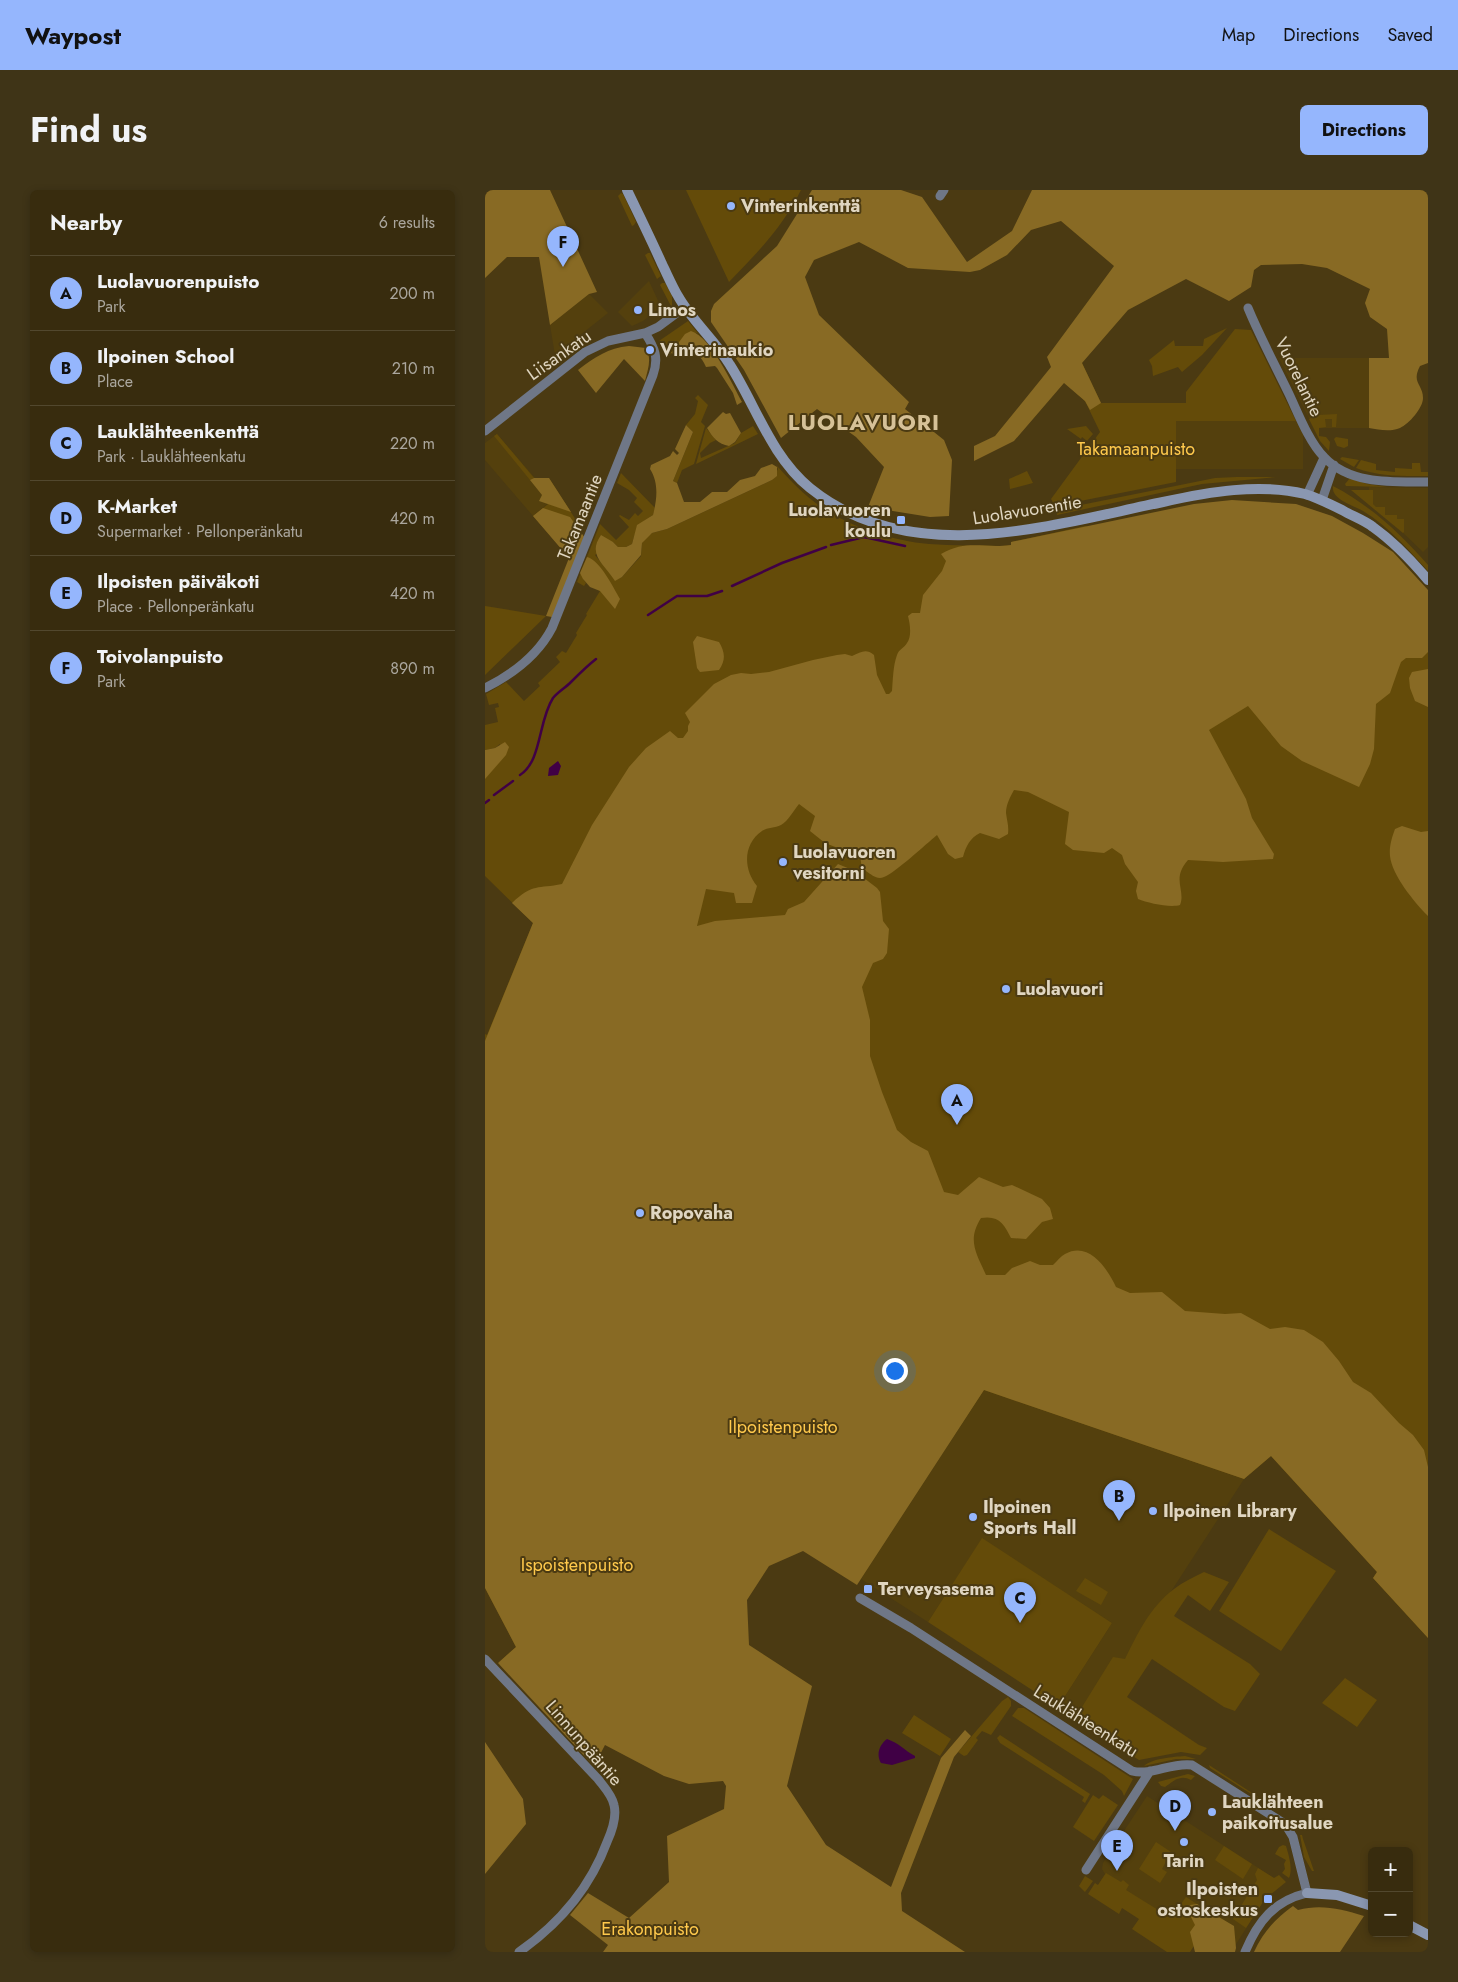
<!DOCTYPE html>
<html lang="en">
<head>
<meta charset="utf-8">
<style>
	body { margin:0; font-family:Jost,sans-serif; background:#3f3417; color:#f1f3f6 }
	.controls { position:absolute; right:15px; bottom:15px; display:grid; overflow:hidden; border-radius:8px; box-shadow:0 2px 8px #0003 }
	.controls button { width:45px; height:45px; display:grid; place-items:center; padding:0; border:0; border-bottom:1px solid #52482e; background:#382c0e; color:#f1f3f6; font:25px sans-serif }
	.you { position:absolute; left:409px; top:1180px; width:18px; height:18px; margin:-12px; border:4px solid #fff; border-radius:50%; background:#1a73e8; box-shadow:0 0 0 8px #1a73e833 }
	.badge { display:grid; place-items:center; width:32px; height:32px; border-radius:50%; background:#95b6fd; color:#111; font-size:16px; font-weight:700 }
	.pin { position:absolute; translate:-50% -41px; filter:drop-shadow(0 1px 2px #0008) }
	.pin::after { content:''; position:absolute; top:26px; width:18px; height:15px; background:inherit; clip-path:polygon(0 0,100% 0,50% 100%) }
	.list { margin:0; padding:0; list-style:none }
	h2 { display:flex; justify-content:space-between; align-items:center; height:65px; margin:0; padding:0 20px; font-size:21px }
	h2 small { font-size:16px; font-weight:400; color:#aba79e }
	.list li { display:grid; grid-template-columns:32px 1fr auto; gap:15px; align-items:center; box-sizing:border-box; height:75px; padding:0 20px; border-top:1px solid #52482e }
	.list b { display:block; font-size:19px; white-space:nowrap }
	.list p { margin:0; font-size:16px; white-space:nowrap; color:#aba79e }
	.list em { font-size:16px; font-style:normal; color:#aba79e }
	.map { position:relative; flex:none; width:943px; height:1762px; overflow:hidden; border-radius:8px }
	header { display:flex; align-items:center; gap:30px; box-sizing:border-box; height:70px; padding:0 25px; background:#95b6fd; color:#111 }
	header strong { font-size:24px }
	nav { display:flex; gap:28px; margin-inline-start:auto; font-size:18px }
	.intro { display:flex; align-items:center; justify-content:space-between; box-sizing:border-box; height:120px; padding:0 30px }
	h1 { margin:0; font-size:35px }
	.button { padding:12px 22px; border-radius:8px; background:#95b6fd; color:#111; font-size:18px; font-weight:700 }
	main { display:flex; gap:30px; padding:0 30px }
	aside { flex:1; background:#382c0e; border-radius:8px; box-shadow:0 2px 8px #0003 }
	.map>svg:first-child { display:block }
	.built { fill:#54400d }
	.green { fill:#644b09 }
	.forest { fill:#886a24 }
	.water { fill:#400045 }
	.lines { fill:none; stroke-linecap:round; stroke-linejoin:round }
	.stream { stroke:#400045; stroke-width:2.5 }
	.street { stroke:#6f7787; stroke-width:9 }
	.secondary { stroke:#8a97b1; stroke-width:10 }
	.poi-dot { fill:#95b6fd; stroke:#4b3a12; stroke-width:2 }
	.labels { text-anchor:middle; dominant-baseline:central; stroke-width:4; stroke-linejoin:round; paint-order:stroke }
	.poi-label { font-size:18px; font-weight:bold; fill:#e0d6c1; stroke:#4b3a12; text-anchor:start }
	.street-label { font-size:18px; fill:#e0d6c1; stroke:#4b3a12 }
	.park-label { font-size:18px; fill:#ffc94c; stroke:#4b3a12 }
	.district-label { font-size:22px; font-weight:bold; letter-spacing:1px; fill:#d6c197; stroke:#4b3a12 }
</style>
</head>
<body>
<header>
<strong>Waypost</strong>
<nav><a>Map</a><a>Directions</a><a>Saved</a></nav>
</header>
<div class="intro"><h1>Find us</h1><a class="button">Directions</a></div>
<main>
<aside>
<h2>Nearby<small>6 results</small></h2>
<ul class="list">
<li><span class="badge">A</span><div><b>Luolavuorenpuisto</b><p>Park</p></div><em>200 m</em></li>
<li><span class="badge">B</span><div><b>Ilpoinen School</b><p>Place</p></div><em>210 m</em></li>
<li><span class="badge">C</span><div><b>Lauklähteenkenttä</b><p>Park · Lauklähteenkatu</p></div><em>220 m</em></li>
<li><span class="badge">D</span><div><b>K-Market</b><p>Supermarket · Pellonperänkatu</p></div><em>420 m</em></li>
<li><span class="badge">E</span><div><b>Ilpoisten päiväkoti</b><p>Place · Pellonperänkatu</p></div><em>420 m</em></li>
<li><span class="badge">F</span><div><b>Toivolanpuisto</b><p>Park</p></div><em>890 m</em></li>
</ul>
</aside>
<div class="map">
<svg width="943" height="1762" viewBox="0 0 943 1762">
	<rect width="100%" height="100%" fill="#4b3a12"/>
	<path class="built" d="M 164,91 L 176,117 L 158,131 L 147,136 L 133,122 Z
		M 104,104 L 123,123 L 70,165 L 65,135 Z
		M 794,168 L 884,168 L 884,238 L 829,238 Z
		M 691,231 L 811,231 L 818,244 L 818,279 L 691,279 Z
		M 12,244 L 68,309 L 48,326 L 0,270 L 0,253 Z
		M 884,297 L 943,298 L 943,357 L 938,362 L 912,337 L 884,313 Z
		M 499,1200 L 759,1289 L 600,1534 L 573,1517 L 627,1433 L 497,1349 L 443,1432 L 376,1389 Z
		M 662,1606 L 792,1690 L 746,1762 L 613,1695 L 620,1684 L 617,1679 L 618,1673 Z"/>
	<path class="green" d="M 201,0 L 316,0 C 297,38 273,62 244,92 Z
		M 136,3 L 138,4 L 151,32 L 149,35 L 147,36 L 133,6 Z
		M 163,63 L 165,63 L 176,86 L 172,89 L 160,65 Z
		M 177,93 L 180,93 L 187,106 L 187,118 L 175,95 Z
		M 203,131 L 216,147 L 212,143 L 191,156 L 183,168 L 178,164 L 174,151 Z
		M 742,138 L 717,165 L 697,182 L 693,177 L 668,186 L 667,176 L 664,170 L 689,150 L 690,156 L 718,156 L 719,149 Z
		M 750,139 L 766,140 L 811,231 L 691,231 L 691,292 L 570,316 L 566,309 L 615,242 L 600,211 L 580,193 L 597,173 L 616,213 L 701,213 L 701,202 Z
		M 213,205 L 223,215 L 216,232 L 220,236 L 209,274 L 197,280 L 192,293 L 188,291 L 208,242 L 201,235 L 210,224 L 213,211 L 210,208 Z
		M 852,224 L 851,237 L 847,237 L 847,229 L 840,229 L 841,237 L 834,238 L 834,246 L 841,247 L 845,252 L 844,261 L 835,251 L 824,229 L 834,225 Z
		M 268,236 L 273,244 L 211,274 L 221,238 L 231,250 L 225,253 L 215,263 L 216,268 L 250,253 L 256,243 Z
		M 601,236 L 608,244 L 602,251 L 597,247 L 596,249 L 582,239 Z
		M 12,244 L 49,288 L 64,288 L 91,330 L 99,334 L 85,368 L 48,326 L 68,310 L 49,288 L 45,290 L 9,246 Z
		M 851,247 L 863,249 L 863,256 L 859,258 L 852,256 L 849,249 Z
		M 857,267 L 874,270 L 869,277 L 855,269 Z
		M 876,270 L 891,274 L 891,280 L 910,282 L 910,278 L 927,279 L 927,273 L 935,273 L 936,282 L 943,282 L 943,286 C 918,286 895,287 871,278 Z
		M 291,275 C 305,290 319,305 336,317 C 366,337 408,351 444,354 C 468,356 493,355 517,356 L 526,355 L 526,352 L 600,336 L 943,419 L 943,1448 L 888,1388 L 892,1382 L 786,1266 L 759,1289 L 499,1200 L 372,1391 L 319,1359 L 13,1473 L 31,1457 L 0,1398 L 0,844 L 2,845 L 48,733 L 0,686 L 0,565 L 15,561 L 15,554 L 10,558 L 0,560 L 0,535 L 13,532 L 10,518 L 14,517 L 13,513 L 4,515 L 1,504 L 21,492 L 39,511 L 55,496 L 53,493 L 75,472 L 71,467 L 77,461 L 81,463 L 92,445 L 91,443 L 102,425 L 101,424 L 115,401 L 103,386 L 98,389 L 101,393 L 99,396 L 92,392 L 115,334 L 131,350 L 144,337 L 134,326 L 135,325 L 144,330 L 150,323 L 153,326 L 158,321 L 149,312 L 152,308 L 144,300 L 132,293 L 136,283 L 170,318 L 168,325 C 152,335 152,337 147,354 L 141,357 L 133,357 L 128,352 L 110,365 L 130,390 L 137,387 L 156,366 L 157,353 L 160,348 L 167,343 L 182,339 L 287,290 L 293,279 Z
		M 542,281 L 548,293 L 525,299 L 524,289 Z
		M 752,287 L 791,287 L 717,294 L 572,325 L 571,320 L 730,288 Z
		M 865,288 L 882,294 L 902,297 L 861,296 L 860,294 Z
		M 848,296 C 885,315 916,344 943,375 L 943,381 C 924,360 903,336 878,321 C 868,315 846,310 848,296 Z
		M 866,300 L 888,300 L 888,314 L 891,317 L 900,317 L 900,325 L 912,325 L 912,329 L 919,329 L 919,342 L 918,343 Z
		M 0,416 L 61,426 L 0,485 Z
		M 784,1339 L 851,1381 L 796,1461 L 734,1421 Z
		M 497,1348 L 627,1433 L 573,1517 L 443,1432 Z
		M 719,1382 L 744,1392 L 725,1421 L 703,1405 L 689,1426 L 765,1474 L 775,1484 L 750,1521 L 739,1517 L 667,1469 L 642,1507 L 714,1555 L 722,1558 L 715,1565 L 696,1562 L 654,1570 L 589,1530 L 628,1467 L 640,1469 C 653,1443 665,1417 689,1399 C 698,1392 709,1387 719,1382 Z
		M 600,1388 L 623,1402 L 616,1415 L 591,1401 Z
		M 860,1488 L 892,1510 L 872,1537 L 837,1513 Z
		M 523,1507 L 526,1511 L 526,1516 L 506,1545 L 497,1541 L 491,1548 L 493,1550 L 482,1565 L 479,1566 L 473,1562 L 517,1511 Z
		M 533,1518 L 539,1518 L 648,1589 L 639,1606 L 637,1601 L 619,1585 L 527,1526 Z
		M 429,1525 L 466,1549 L 455,1566 L 417,1543 Z
		M 515,1545 L 605,1604 L 600,1613 L 597,1611 L 599,1607 L 515,1553 L 512,1548 Z
		M 700,1566 L 711,1569 L 691,1569 L 659,1576 C 668,1568 688,1567 700,1566 Z
		M 724,1575 L 787,1616 L 795,1622 L 725,1578 Z
		M 703,1584 L 710,1586 L 706,1590 C 695,1584 689,1591 680,1597 L 676,1596 L 673,1592 Z
		M 608,1605 L 614,1609 L 618,1605 L 633,1615 L 609,1651 L 588,1637 Z
		M 815,1645 L 817,1645 L 818,1649 L 829,1681 L 827,1681 L 819,1667 Z
		M 671,1652 L 686,1662 L 677,1679 L 682,1682 L 675,1693 L 654,1679 Z
		M 798,1655 L 801,1656 C 804,1666 808,1679 804,1688 L 797,1683 L 800,1679 L 799,1674 L 801,1670 L 790,1664 L 794,1657 Z
		M 739,1656 L 767,1674 L 758,1689 L 730,1670 Z
		M 773,1678 L 789,1688 L 794,1685 L 801,1692 L 780,1709 L 761,1738 L 748,1729 L 772,1690 L 770,1684 Z
		M 621,1683 L 636,1692 L 638,1690 L 644,1695 L 641,1700 L 686,1728 L 701,1707 L 729,1725 L 705,1762 L 682,1762 L 647,1739 L 654,1729 L 637,1718 L 634,1724 L 603,1704 L 610,1693 L 613,1695 Z
		M 600,1686 L 608,1691 L 600,1702 L 594,1696 Z"/>
	<path class="forest" d="M 0,0 L 65,0 L 112,102 L 104,104 L 65,135 L 54,67 L 22,67 L 0,88 Z
		M 327,0 L 416,0 L 437,7 L 482,72 L 527,41 L 547,0 L 943,0 L 943,173 L 935,176 C 926,193 938,194 938,208 C 938,218 924,234 915,238 C 906,242 894,240 884,238 L 884,168 L 904,168 L 902,139 L 885,127 L 880,113 L 885,99 L 842,78 L 817,74 L 776,75 L 769,80 L 766,97 L 744,111 L 701,89 L 643,120 L 597,173 L 616,213 L 605,220 L 600,211 L 579,193 L 529,251 L 489,271 L 489,256 L 510,246 L 566,177 L 562,167 L 629,76 L 576,31 L 546,40 L 522,65 L 495,80 L 485,82 L 423,78 L 374,52 L 329,70 L 320,87 L 334,125 L 424,212 L 420,219 L 459,250 L 467,270 L 464,326 L 445,327 L 383,317 L 399,277 L 371,247 L 332,219 L 296,248 L 259,180 L 226,132 L 226,121 L 229,114 L 292,56 Z
		M 206,141 C 227,148 247,194 257,212 L 252,215 L 248,203 L 232,178 L 230,176 L 221,177 C 215,163 208,160 194,162 L 191,165 L 186,163 L 200,144 Z
		M 144,156 L 161,158 C 167,169 163,179 160,191 L 139,169 L 111,203 L 93,180 C 110,167 123,158 144,156 Z
		M 238,222 L 241,224 L 245,223 L 256,243 L 250,252 L 244,256 C 233,254 228,248 222,238 Z
		M 201,235 L 208,242 L 188,291 L 192,293 L 199,312 L 215,312 L 227,302 L 242,302 L 255,290 L 270,286 L 276,278 L 287,274 L 292,277 L 292,286 L 287,290 L 182,339 L 167,343 L 157,353 L 156,365 L 137,387 L 130,391 C 119,374 102,365 116,345 L 128,352 L 133,357 L 141,357 L 147,354 L 152,335 L 168,325 C 172,309 174,293 165,279 L 166,275 L 185,266 L 188,261 L 192,265 L 194,263 L 190,259 Z
		M 49,288 L 64,288 L 86,322 L 54,311 L 57,305 L 45,290 Z
		M 747,310 L 811,314 L 847,326 L 878,343 L 908,362 L 943,400 L 943,462 L 937,468 L 921,468 L 916,472 L 912,483 L 905,503 L 891,514 L 889,559 L 885,574 L 874,597 L 817,571 L 796,556 L 763,516 L 724,540 L 761,609 L 767,628 L 789,664 L 788,669 L 738,672 L 703,670 C 686,689 701,700 695,715 C 685,718 663,713 653,709 L 651,701 L 653,692 L 640,674 L 637,665 L 627,658 L 619,663 L 588,660 L 580,654 L 584,622 L 543,602 L 529,600 C 525,607 521,615 521,623 C 522,631 524,636 523,644 L 514,649 L 495,643 C 485,648 481,656 478,667 L 470,669 L 463,664 L 452,645 C 441,654 410,683 399,687 C 392,690 387,685 381,681 C 377,677 375,673 376,667 L 340,653 L 325,641 L 330,626 L 314,614 C 309,620 303,631 296,635 C 290,638 283,637 277,641 C 258,654 258,679 272,696 L 267,713 L 251,713 L 249,703 L 221,699 L 212,736 L 230,731 L 300,725 L 303,719 L 319,712 L 353,674 L 365,679 L 364,683 L 375,685 L 392,698 L 395,702 L 398,731 L 404,739 L 402,763 L 398,769 L 388,773 L 377,797 L 385,830 L 385,866 L 397,902 L 412,940 L 426,952 L 443,961 L 459,1002 L 473,1005 L 494,987 L 518,997 L 527,995 L 557,1009 L 565,1018 L 568,1029 L 557,1032 L 541,1049 L 526,1048 C 519,1034 514,1025 496,1028 C 482,1050 491,1063 501,1085 L 520,1085 L 527,1078 L 545,1071 L 555,1075 L 568,1075 C 572,1071 576,1066 580,1064 C 604,1051 622,1078 631,1097 L 645,1103 L 677,1102 L 700,1121 L 740,1124 L 756,1123 L 785,1139 L 800,1137 L 819,1140 L 838,1152 L 854,1171 L 868,1192 L 886,1203 L 914,1233 L 928,1245 L 939,1260 L 943,1277 L 943,1448 L 888,1388 L 892,1382 L 786,1266 L 759,1289 L 499,1200 L 372,1395 L 318,1361 L 284,1376 L 262,1410 L 264,1455 L 327,1496 L 302,1596 L 341,1655 L 406,1697 L 456,1568 L 480,1540 L 486,1546 L 469,1567 L 416,1703 L 417,1721 L 480,1762 L 118,1762 L 123,1755 L 85,1725 L 103,1703 L 144,1728 L 184,1692 L 182,1646 L 239,1619 L 241,1596 L 238,1591 L 204,1594 L 179,1586 L 120,1555 L 109,1576 L 13,1473 L 31,1457 L 0,1398 L 0,851 L 48,733 L 27,713 C 48,693 53,699 77,694 L 107,635 L 144,577 L 161,558 L 185,541 L 193,548 L 198,548 L 203,541 L 203,536 L 205,532 L 200,523 L 229,494 L 246,485 L 256,483 L 266,484 L 284,482 L 328,470 L 352,465 L 360,464 L 367,466 C 376,462 381,458 389,465 L 392,485 L 401,504 L 404,504 L 407,501 C 408,489 408,476 412,465 C 414,459 419,458 422,453 C 427,446 425,434 423,426 L 427,423 L 435,423 L 438,405 L 457,381 L 461,371 L 456,364 C 483,349 498,359 526,355 L 526,352 L 709,314 Z
		M 58,318 L 85,327 L 100,348 L 67,427 L 61,426 L 84,368 L 48,326 Z
		M 102,367 C 115,370 128,397 135,409 L 130,419 L 115,401 L 105,397 L 98,389 L 95,383 Z
		M 212,446 L 234,452 C 240,462 241,470 234,480 L 215,482 L 212,478 L 208,452 Z
		M 943,479 L 943,517 L 930,511 L 925,498 L 924,488 L 927,482 Z
		M 20,552 L 24,557 L 21,565 L 0,589 L 0,560 L 10,558 Z
		M 917,636 L 936,642 L 943,641 L 943,726 C 929,712 907,685 905,666 C 904,657 907,647 910,639 Z
		M 0,1552 L 38,1609 L 41,1634 L 0,1684 L 0,1720 Z
		M 712,1714 L 749,1736 L 751,1758 L 750,1762 L 710,1762 L 705,1742 L 710,1735 L 702,1719 L 705,1715 Z
		M 808,1716 L 813,1720 C 836,1714 856,1719 879,1726 L 855,1762 L 769,1762 C 778,1742 791,1728 808,1716 Z"/>
	<path class="water" d="M 73,571 L 76,576 L 73,585 L 63,586 L 64,578 Z
		M 402,1549 C 414,1553 419,1560 430,1566 L 430,1568 L 407,1575 L 396,1573 C 391,1565 394,1555 402,1549 Z"/>
	<g class="lines">
		<path class="stream" d="M 346,355 L 379,347 L 420,356
			M 247,396 L 297,373 L 341,357
			M 163,425 L 192,406 L 222,406 L 237,401
			M 35,585 C 57,571 53,531 68,508 C 73,502 80,498 86,492 C 94,484 102,476 111,469
			M 9,605 L 28,591
			M 0,613 L 4,610"/>
		<path class="street" d="M 455,6 L 459,0
			M 763,118 C 775,147 790,175 804,204 C 813,223 824,252 839,267 C 865,295 908,292 943,292
			M 0,241 L 100,162 L 123,151 L 160,143 L 173,137 L 200,117
			M 822,305 L 839,268
			M 837,310 L 849,275
			M 0,498 C 26,485 53,465 67,438 L 168,185 C 174,168 170,158 160,143
			M 375,1408 L 426,1438 L 647,1581 C 667,1586 686,1572 707,1575 L 800,1634 L 808,1647 L 822,1703 C 789,1711 773,1731 760,1762
			M 0,1469 L 113,1589 C 119,1597 127,1605 129,1615 C 132,1627 127,1641 122,1652 C 105,1698 74,1734 34,1762
			M 601,1680 L 665,1581"/>
		<path class="secondary" d="M 142,0 C 154,25 166,49 177,74 C 182,84 187,96 193,106 C 207,131 230,150 245,175 C 271,216 286,266 325,298 C 426,380 565,335 678,312 C 723,302 774,293 820,304 C 833,308 845,314 857,320 C 867,326 879,330 888,337 C 909,352 927,371 943,390
			M 822,1703 L 852,1705 L 887,1716
			M 924,1735 L 943,1745"/>
	</g>
	<g class="poi-dot">
		<circle cx="246" cy="16" r="5"/>
		<circle cx="153" cy="120" r="5"/>
		<circle cx="165" cy="160" r="5"/>
		<rect x="411" y="325" width="10" height="10" rx="2.5"/>
		<circle cx="298" cy="672" r="5"/>
		<circle cx="521" cy="799" r="5"/>
		<circle cx="155" cy="1023" r="5"/>
		<circle cx="668" cy="1321" r="5"/>
		<circle cx="488" cy="1327" r="5"/>
		<rect x="378" y="1394" width="10" height="10" rx="2.5"/>
		<circle cx="727" cy="1622" r="5"/>
		<circle cx="699" cy="1652" r="5"/>
		<rect x="778" y="1704" width="10" height="10" rx="2.5"/>
	</g>
	<g class="labels">
		<g class="poi-label">
			<text x="256" y="16">Vinterinkenttä</text>
			<text x="163" y="120">Limos</text>
			<text x="175" y="160">Vinterinaukio</text>
			<text x="406" y="320" text-anchor="end">Luolavuoren<tspan x="406" dy="21">koulu</tspan></text>
			<text x="308" y="662">Luolavuoren<tspan x="308" dy="21">vesitorni</tspan></text>
			<text x="531" y="799">Luolavuori</text>
			<text x="165" y="1023">Ropovaha</text>
			<text x="498" y="1317">Ilpoinen<tspan x="498" dy="21">Sports Hall</tspan></text>
			<text x="678" y="1321">Ilpoinen Library</text>
			<text x="393" y="1399">Terveysasema</text>
			<text x="737" y="1612">Lauklähteen<tspan x="737" dy="21">paikoitusalue</tspan></text>
			<text x="699" y="1671" text-anchor="middle">Tarin</text>
			<text x="773" y="1699" text-anchor="end">Ilpoisten<tspan x="773" dy="21">ostoskeskus</tspan></text>
		</g>
		<g class="street-label">
			<text transform="translate(74 165) rotate(-35)">Liisankatu</text>
			<text transform="translate(814 187) rotate(64)">Vuorelantie</text>
			<text transform="translate(542 320) rotate(-9)">Luolavuorentie</text>
			<text transform="translate(95 327) rotate(-68)">Takamaantie</text>
			<text transform="translate(601 1531) rotate(32)">Lauklähteenkatu</text>
			<text transform="translate(99 1553) rotate(49)">Linnunpääntie</text>
		</g>
		<g class="park-label">
			<text x="651" y="259">Takamaanpuisto</text>
			<text x="298" y="1237">Ilpoistenpuisto</text>
			<text x="92" y="1375">Ispoistenpuisto</text>
			<text x="165" y="1739">Erakonpuisto</text>
		</g>
		<g class="district-label">
			<text x="379" y="232">LUOLAVUORI</text>
		</g>
	</g>
</svg>
<div class="controls">
<button>+</button>
<button>−</button>
</div>
<div class="you"></div>
<div class="pin badge" style="left:472px;top:935px">A</div>
<div class="pin badge" style="left:634px;top:1331px">B</div>
<div class="pin badge" style="left:535px;top:1433px">C</div>
<div class="pin badge" style="left:690px;top:1641px">D</div>
<div class="pin badge" style="left:632px;top:1681px">E</div>
<div class="pin badge" style="left:78px;top:77px">F</div>
</div>
</main>
</body>
</html>
